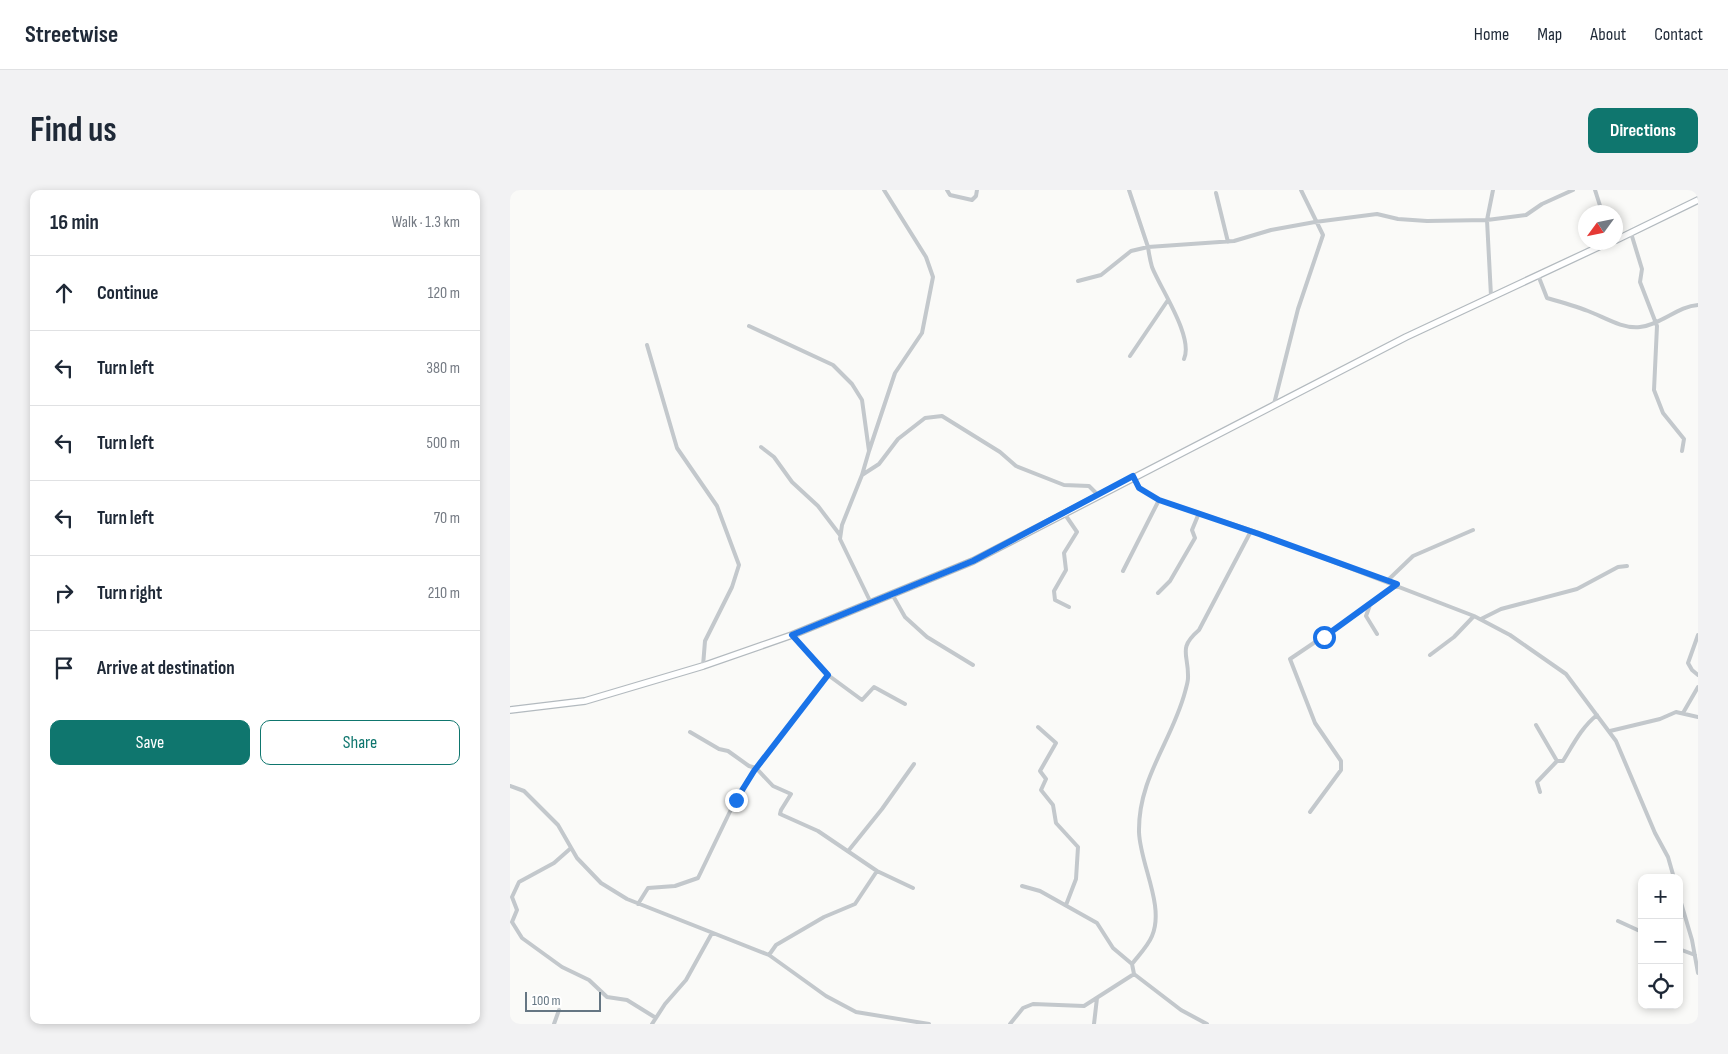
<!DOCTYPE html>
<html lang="en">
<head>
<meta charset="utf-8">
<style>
	body { margin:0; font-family:"Sofia Sans Condensed",sans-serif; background:#f2f2f3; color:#1f2937 }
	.controls { position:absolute; right:15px; bottom:15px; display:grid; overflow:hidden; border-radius:10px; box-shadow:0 2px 8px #0003 }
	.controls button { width:45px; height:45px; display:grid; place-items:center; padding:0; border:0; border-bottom:1px solid #e0e1e3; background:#fff; color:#1f2937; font:25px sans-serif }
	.compass { position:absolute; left:1068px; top:15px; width:45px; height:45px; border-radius:50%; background:#fff; box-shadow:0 2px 8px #0003; rotate:237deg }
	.scale { position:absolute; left:15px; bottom:12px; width:76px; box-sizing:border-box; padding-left:5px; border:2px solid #657683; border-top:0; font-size:14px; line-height:18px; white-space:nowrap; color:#657683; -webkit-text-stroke:4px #fff; paint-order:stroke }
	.stop { position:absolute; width:15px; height:15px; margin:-11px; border:4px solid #1a73e8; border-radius:50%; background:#fff }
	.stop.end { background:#1a73e8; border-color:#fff; box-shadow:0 1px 5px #0008 }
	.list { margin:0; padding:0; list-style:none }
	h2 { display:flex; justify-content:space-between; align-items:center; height:65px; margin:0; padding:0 20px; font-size:21px }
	h2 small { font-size:16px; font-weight:400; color:#747a83 }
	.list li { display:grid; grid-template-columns:32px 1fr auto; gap:15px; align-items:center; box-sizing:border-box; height:75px; padding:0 20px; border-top:1px solid #e0e1e3 }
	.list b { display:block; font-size:19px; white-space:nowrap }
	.list em { font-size:16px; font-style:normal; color:#747a83 }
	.actions { display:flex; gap:10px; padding:15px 20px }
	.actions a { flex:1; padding:11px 0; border:1px solid #0f766e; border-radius:10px; text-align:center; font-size:18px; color:#0f766e }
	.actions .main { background:#0f766e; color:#fff }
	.icon { flex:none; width:28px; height:28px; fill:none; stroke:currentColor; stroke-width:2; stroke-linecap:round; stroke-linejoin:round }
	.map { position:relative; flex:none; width:1188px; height:834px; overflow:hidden; border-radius:10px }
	header { display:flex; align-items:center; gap:30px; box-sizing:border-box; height:70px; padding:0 25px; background:#fff; border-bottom:1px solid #e0e1e3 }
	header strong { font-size:24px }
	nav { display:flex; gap:28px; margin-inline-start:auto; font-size:18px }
	.intro { display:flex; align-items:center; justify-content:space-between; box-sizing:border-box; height:120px; padding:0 30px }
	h1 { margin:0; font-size:35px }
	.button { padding:12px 22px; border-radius:10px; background:#0f766e; color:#fff; font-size:18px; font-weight:700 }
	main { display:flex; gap:30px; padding:0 30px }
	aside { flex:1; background:#fff; border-radius:10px; box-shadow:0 2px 8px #0003 }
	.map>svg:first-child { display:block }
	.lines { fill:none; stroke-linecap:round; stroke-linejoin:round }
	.secondary-casing { stroke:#b3babf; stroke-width:8 }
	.street { stroke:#c3c8cc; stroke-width:4 }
	.secondary { stroke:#fff; stroke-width:5.5 }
	.route { stroke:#1a73e8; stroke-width:6 }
</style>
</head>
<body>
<header>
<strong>Streetwise</strong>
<nav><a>Home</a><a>Map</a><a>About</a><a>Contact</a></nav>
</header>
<div class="intro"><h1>Find us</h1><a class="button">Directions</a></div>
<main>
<aside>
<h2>16 min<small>Walk · 1.3 km</small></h2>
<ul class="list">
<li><svg class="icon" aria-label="ahead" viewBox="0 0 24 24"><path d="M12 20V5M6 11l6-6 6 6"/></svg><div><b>Continue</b></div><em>120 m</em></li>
<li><svg class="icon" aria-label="left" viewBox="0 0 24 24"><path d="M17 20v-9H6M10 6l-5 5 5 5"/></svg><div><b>Turn left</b></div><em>380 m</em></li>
<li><svg class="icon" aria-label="left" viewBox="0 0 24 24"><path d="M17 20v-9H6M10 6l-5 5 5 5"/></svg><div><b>Turn left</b></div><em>500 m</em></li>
<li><svg class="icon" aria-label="left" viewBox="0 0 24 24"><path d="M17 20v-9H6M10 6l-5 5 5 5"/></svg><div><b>Turn left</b></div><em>70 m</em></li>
<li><svg class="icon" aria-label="right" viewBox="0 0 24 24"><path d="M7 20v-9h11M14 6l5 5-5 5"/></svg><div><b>Turn right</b></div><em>210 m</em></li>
<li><svg class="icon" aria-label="arrive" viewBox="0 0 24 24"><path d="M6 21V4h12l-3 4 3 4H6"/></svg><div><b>Arrive at destination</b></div></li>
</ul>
<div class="actions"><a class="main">Save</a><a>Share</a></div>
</aside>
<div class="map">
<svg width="1188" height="834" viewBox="0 0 1188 834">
	<rect width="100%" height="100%" fill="#fafaf8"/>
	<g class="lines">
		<defs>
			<path id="secondary" d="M 1106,50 L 1188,10
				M 0,520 L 75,511 L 193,476 L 282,445 L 463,371 L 896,147 L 1099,52"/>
		</defs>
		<use href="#secondary" class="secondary-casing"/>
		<path class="street" d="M 437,0 L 440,5 L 462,10 L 466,6 L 467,0
			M 619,0 L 638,57 L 724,51 L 761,40 L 805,32 L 867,24 L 888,29 L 917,31 L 977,30 L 1016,25 L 1032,14 L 1063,0
			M 1085,0 L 1092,22
			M 706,3 L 718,52
			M 1121,43 L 1132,79 L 1130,92 L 1147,136 L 1144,200 L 1153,223 L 1174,249 L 1172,261
			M 1028,85 L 1037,108 C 1051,112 1065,116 1078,121 C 1094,127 1112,139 1130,137 C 1151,135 1168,116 1188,115
			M 568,91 L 591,85 L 621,61 L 638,57 C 639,64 640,70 642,77 C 650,98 684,147 674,169
			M 981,106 L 977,30 L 983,0
			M 239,136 L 323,175 L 342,194 L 352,210 L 359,261 L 352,285
			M 137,155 L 167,258 L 207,316 L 229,375 L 222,397 L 195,451 L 193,476
			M 620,166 L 658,110
			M 764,214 L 788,119 L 813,45 L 791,0
			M 251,257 L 264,267 L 282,292 L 308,316 L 330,345
			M 359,261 L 385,183 L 412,143 L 423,87 L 416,67 L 374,0
			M 623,286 L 629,298 L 649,310 L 749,343 L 964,426 L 1000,445 L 1056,484 L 1106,551 L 1145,643 L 1158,667 L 1164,688
			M 554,323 L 567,342 L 554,363 L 556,380 L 544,401 L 545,410 L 559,417
			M 613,381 L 649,310
			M 877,391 L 903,366 L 963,340
			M 648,403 L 660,391 L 685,348 L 682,340 L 689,323
			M 382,404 L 395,427 L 417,447 L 463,475
			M 361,413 L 330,349 L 332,335 L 352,285 L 369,274 L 388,249 L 415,228 L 432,226 L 490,262 L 506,276 L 554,295 L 579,296 L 588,305
			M 971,429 L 991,419 L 1067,399 L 1108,377 L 1117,376
			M 867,444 L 856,426 L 860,415 L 887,395
			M 1188,445 L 1178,473 L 1182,480 L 1188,485
			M 920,465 L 944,447 L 964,426
			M 318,485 L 352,510 L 364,497 L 395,514
			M 1173,523 L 1188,497
			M 1026,535 L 1047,571
			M 528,537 L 546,553 L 530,581 L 536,589 L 531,600 L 543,615 L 546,633 L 568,657 L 566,689 L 556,715
			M 1100,541 L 1150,529 L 1166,522 L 1188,527
			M 180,542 L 209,559 L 218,561 L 239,576 L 246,578 L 263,596 L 281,604 L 271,620 L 270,624 L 308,641 L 367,681 L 403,698
			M 0,596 L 14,601 L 48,635 L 67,668 L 91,693 L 117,709 L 259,765 L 316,806 L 346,822 L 419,834
			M 1030,602 L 1027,592 L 1047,571 L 1053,571 C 1064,553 1072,537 1087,525
			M 800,622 L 831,580 L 831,571 L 805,533 L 780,469 L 860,415
			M 61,658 L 44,673 L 9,692 L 2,707 L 7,720 L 2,732 L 12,748 L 52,777 L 79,790 L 97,807 L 117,810 L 146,828
			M 339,660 L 372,619 L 404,574
			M 512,696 L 530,701 L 587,733 L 603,758 L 622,774 L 624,784
			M 1169,706 L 1182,750 L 1188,783
			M 128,714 L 138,698 L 165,696 L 188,688 L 226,609 L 244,581 L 318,485 L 282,445
			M 1108,731 L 1132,742
			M 1169,759 L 1185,765
			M 259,765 L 266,755 L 314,727 L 345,714 L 367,681
			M 622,774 C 628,766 638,756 642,746 C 655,716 630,674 629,642 C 628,588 662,551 675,502 C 676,498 678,492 678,488 C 679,464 667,459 689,440 L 741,341
			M 44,834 L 49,820
			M 142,834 L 155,814 L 176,790 L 202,743
			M 500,834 L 513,818 L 523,814 L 574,816 L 624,784 L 671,820 L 697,834
			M 584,834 L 587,808"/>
		<use href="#secondary" class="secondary"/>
	</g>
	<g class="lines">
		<path class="route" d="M 226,610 L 244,581 L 318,485 L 282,445 L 463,371 L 623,286 L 629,298 L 649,310 L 749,344 L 887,394 L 814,447"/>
	</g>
</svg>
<div class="controls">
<button>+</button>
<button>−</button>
<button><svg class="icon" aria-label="locate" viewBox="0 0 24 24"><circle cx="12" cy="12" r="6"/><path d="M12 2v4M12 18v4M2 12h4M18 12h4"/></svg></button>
</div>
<svg class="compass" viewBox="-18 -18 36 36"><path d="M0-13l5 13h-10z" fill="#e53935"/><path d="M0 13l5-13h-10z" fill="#747a83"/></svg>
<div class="scale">100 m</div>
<div class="stop" style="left:814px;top:447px"></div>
<div class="stop end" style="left:226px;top:610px"></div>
</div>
</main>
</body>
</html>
